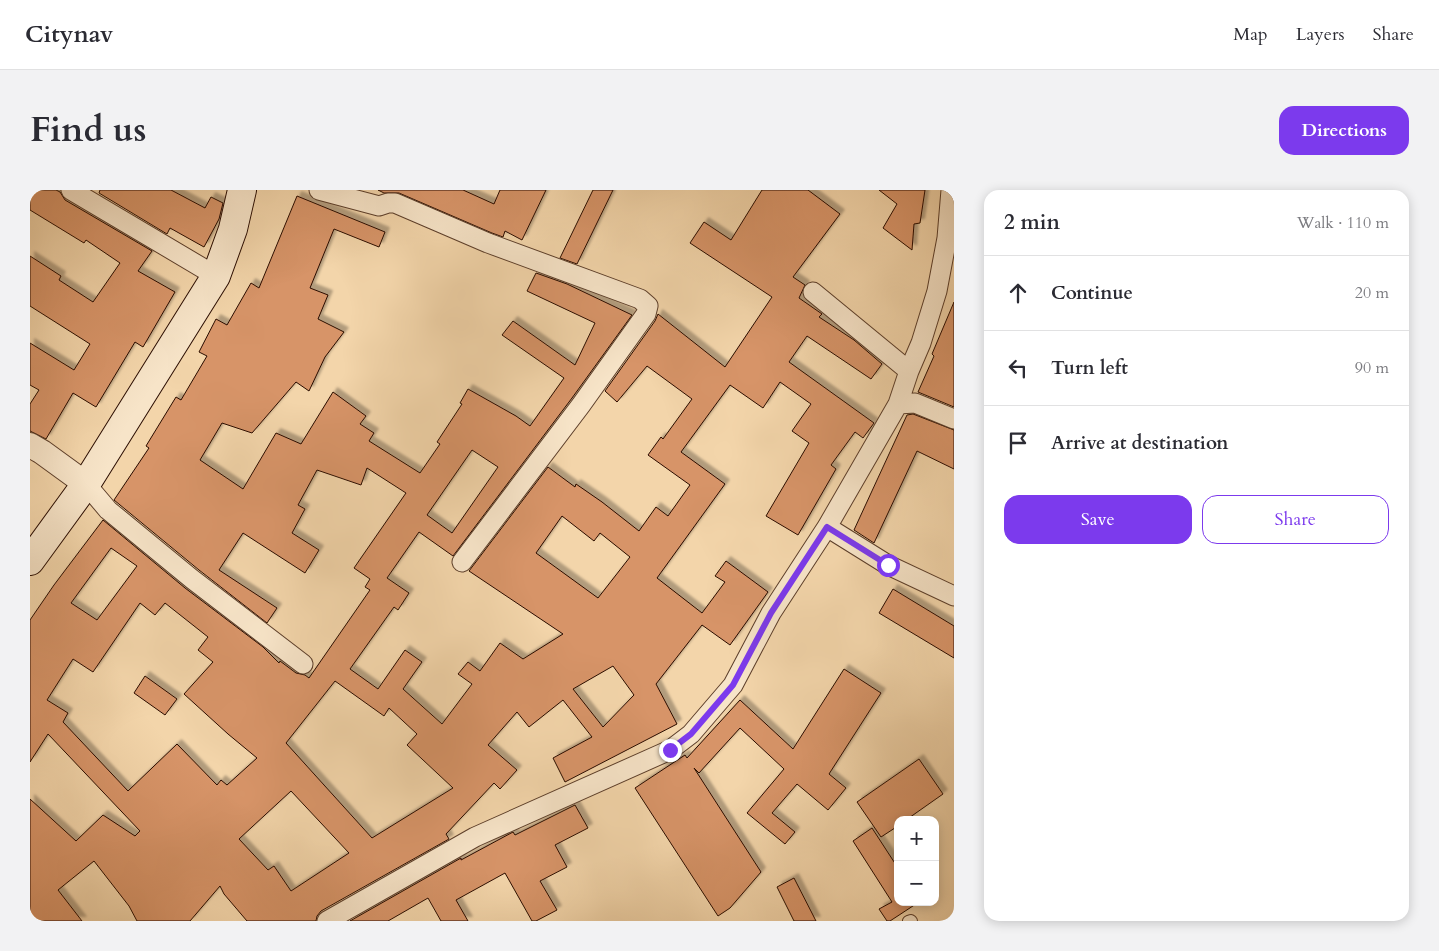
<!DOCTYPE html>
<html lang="en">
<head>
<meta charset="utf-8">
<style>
	body { margin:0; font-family:Cardo,serif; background:#f2f2f3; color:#2b2b33 }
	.controls { position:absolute; right:15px; bottom:15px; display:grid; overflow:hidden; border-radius:10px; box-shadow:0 2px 12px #0003 }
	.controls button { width:45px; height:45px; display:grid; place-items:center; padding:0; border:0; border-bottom:1px solid #e1e1e2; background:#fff; color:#2b2b33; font:25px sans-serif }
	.stop { position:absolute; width:15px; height:15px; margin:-11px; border:4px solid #7c3aed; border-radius:50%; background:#fff }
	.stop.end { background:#7c3aed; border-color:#fff; box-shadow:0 1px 5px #0008 }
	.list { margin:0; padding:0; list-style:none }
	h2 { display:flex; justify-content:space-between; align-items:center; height:65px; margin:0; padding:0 20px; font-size:21px }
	h2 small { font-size:16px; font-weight:400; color:#7c7c81 }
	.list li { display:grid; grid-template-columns:32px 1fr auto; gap:15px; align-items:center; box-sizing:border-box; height:75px; padding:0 20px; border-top:1px solid #e1e1e2 }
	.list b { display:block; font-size:19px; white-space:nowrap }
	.list em { font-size:16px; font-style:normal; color:#7c7c81 }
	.actions { display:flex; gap:10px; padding:15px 20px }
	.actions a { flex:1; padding:11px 0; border:1px solid #7c3aed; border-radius:15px; text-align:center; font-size:18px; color:#7c3aed }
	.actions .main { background:#7c3aed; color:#fff }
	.icon { flex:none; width:28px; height:28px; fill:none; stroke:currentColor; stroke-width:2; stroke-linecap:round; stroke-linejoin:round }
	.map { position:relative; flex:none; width:924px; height:731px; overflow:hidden; border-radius:15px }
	header { display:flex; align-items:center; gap:30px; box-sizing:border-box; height:70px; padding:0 25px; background:#fff; border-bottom:1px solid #e1e1e2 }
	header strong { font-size:24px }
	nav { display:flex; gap:28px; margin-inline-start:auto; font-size:18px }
	.intro { display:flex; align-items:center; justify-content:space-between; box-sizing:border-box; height:120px; padding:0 30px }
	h1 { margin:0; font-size:35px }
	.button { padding:12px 22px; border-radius:15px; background:#7c3aed; color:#fff; font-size:18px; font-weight:700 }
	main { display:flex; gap:30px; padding:0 30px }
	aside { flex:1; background:#fff; border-radius:15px; box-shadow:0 2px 12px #0003 }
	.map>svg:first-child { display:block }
	.building { fill:#d79468; stroke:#2a0c00; fill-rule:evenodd; filter:url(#shadow) }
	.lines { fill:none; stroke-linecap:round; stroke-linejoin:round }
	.service-casing { stroke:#5c3e2a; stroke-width:12 }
	.minor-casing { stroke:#5c3e2a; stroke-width:21 }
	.tertiary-casing { stroke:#5c3e2a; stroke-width:26 }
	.secondary-casing { stroke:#2a0c00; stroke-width:30 }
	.service { stroke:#f7e4c8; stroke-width:10 }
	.minor { stroke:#f7e4c8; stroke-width:19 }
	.tertiary { stroke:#f7e4c8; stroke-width:24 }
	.secondary { stroke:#f7e4c8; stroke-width:28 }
	.route { stroke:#7c3aed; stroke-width:6 }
</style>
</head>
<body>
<header>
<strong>Citynav</strong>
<nav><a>Map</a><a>Layers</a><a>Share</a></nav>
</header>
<div class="intro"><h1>Find us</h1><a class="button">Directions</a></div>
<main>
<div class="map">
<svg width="924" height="731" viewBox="0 0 924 731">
	<defs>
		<filter id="shadow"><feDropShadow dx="4.5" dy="-4.5" stdDeviation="1" flood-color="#0004"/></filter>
	</defs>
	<rect width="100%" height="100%" fill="#f3d5aa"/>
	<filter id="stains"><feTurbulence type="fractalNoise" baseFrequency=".004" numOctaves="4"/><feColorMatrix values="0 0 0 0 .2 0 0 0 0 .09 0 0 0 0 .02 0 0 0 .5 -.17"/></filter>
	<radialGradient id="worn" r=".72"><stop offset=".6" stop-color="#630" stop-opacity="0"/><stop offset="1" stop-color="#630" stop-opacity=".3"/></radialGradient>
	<path class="building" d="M 0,0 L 26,0 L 30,2 L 35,10 L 122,61 L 108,81 L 145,102 L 113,157 L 105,152 L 66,217 L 43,203 L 16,249 L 0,241 L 0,214 L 9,200 L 0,195 L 0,153 L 44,180 L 60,154 L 0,116 L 0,66 L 31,86 L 29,90 L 63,112 L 90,73 L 56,50 L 54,53 L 0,20 Z
		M 70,0 L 141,0 L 175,18 L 181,7 L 193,13 L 189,29 L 174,57 L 140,38 L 137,44 L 69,3 Z
		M 348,0 L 433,0 L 464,14 L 470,0 L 516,0 L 492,50 L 475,41 L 473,47 L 462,43 L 369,3 L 354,3 Z
		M 563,0 L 583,0 L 547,74 L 530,68 Z
		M 732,0 L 778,0 L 810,24 L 763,87 L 775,95 L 769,108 L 792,124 L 789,127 L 824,150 L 852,174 L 841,189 L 777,146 L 759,172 L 844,233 L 833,248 L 825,242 L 801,275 L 806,279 L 768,345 L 736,326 L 779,253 L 762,241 L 781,214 L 750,192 L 733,218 L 700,195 L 651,262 L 695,294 L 627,388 L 672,423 L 695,392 L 685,386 L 696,371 L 738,402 L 700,455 L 672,435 L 626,494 L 647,534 L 535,592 L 523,568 L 562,547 L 533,510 L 499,537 L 487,522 L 458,555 L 487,580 L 470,599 L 464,593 L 416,644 L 419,649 L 291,721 L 287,726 L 286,731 L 217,731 L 194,704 L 190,696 L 160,731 L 107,731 L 99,716 L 64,671 L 28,700 L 52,731 L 0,731 L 0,609 L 46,651 L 73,625 L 105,646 L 110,641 L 18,544 L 0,572 L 0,430 L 24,395 L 73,330 L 155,398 L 233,457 L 249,473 L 250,471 L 266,483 L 275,485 L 279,488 L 340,400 L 335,397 L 340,389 L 324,378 L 376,303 L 337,278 L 331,295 L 287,280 L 268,315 L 275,319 L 262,343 L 289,360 L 275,383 L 213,343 L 189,380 L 247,418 L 237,433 L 169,380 L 84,310 L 119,258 L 116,256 L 146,207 L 151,210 L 177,166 L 169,162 L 186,129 L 197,135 L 221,93 L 229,98 L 267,6 L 355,42 L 349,57 L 304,39 L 280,98 L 298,105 L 288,129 L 314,142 L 295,167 L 279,201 L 266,192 L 222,243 L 192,233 L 170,270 L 213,299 L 246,243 L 271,254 L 303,202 L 336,226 L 330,234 L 344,243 L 339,251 L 390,283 L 410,254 L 407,252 L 432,214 L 430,213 L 438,199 L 486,226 L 500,236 L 534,188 L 472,145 L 483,131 L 545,175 L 565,133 L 497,101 L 506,83 L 537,94 L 602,125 L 542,208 L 423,366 L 389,342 L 357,388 L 379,403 L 368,420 L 364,417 L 320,479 L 348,499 L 375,460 L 392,472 L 373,499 L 412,534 L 442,494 L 428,484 L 438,472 L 450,481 L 470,453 L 493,469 L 533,444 L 439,381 L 518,277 L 545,297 L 546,294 L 572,312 L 609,341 L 626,317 L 638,326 L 660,295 L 618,265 L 631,247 L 633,249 L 662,209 L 617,176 L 587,212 L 575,201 L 625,131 L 628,124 L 695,177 L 742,107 L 660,53 L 674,32 L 701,50 ZM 442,260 L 468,277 L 422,343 L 397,325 ZM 532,326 L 564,351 L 570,343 L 600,367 L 568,408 L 506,363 ZM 81,358 L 107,376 L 67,430 L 41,413 ZM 110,413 L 125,425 L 135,413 L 178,447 L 168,460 L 183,472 L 154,504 L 198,544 L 227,568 L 197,595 L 191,590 L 187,595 L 147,554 L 98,601 L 33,532 L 38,523 L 17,510 L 43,469 L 63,482 ZM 583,476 L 604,505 L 573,537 L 543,499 ZM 305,491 L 354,526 L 359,518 L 387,544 L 377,555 L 423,598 L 342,648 L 256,553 ZM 261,601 L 319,663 L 261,701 L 244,676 L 238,680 L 209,649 Z
		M 849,0 L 895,0 L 890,33 L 884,34 L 882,60 L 853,38 L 867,14 Z
		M 924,112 L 924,217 L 888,202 L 904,166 L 902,164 Z
		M 883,224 L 924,240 L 924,279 L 887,261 L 844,353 L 824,340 L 877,225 Z
		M 863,399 L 924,436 L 924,468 L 849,423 Z
		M 814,479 L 851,503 L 799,584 L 816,598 L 798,620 L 767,594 L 742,623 L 765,642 L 755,654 L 717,623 L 754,579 L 710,538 L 669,583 L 664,578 L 731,682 L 700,718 L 688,726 L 605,598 L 655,565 L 657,568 L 710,510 L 763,559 Z
		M 115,486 L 147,509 L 135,525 L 104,503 Z
		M 889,569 L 913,604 L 876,630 L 868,630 L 868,636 L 851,647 L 827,612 Z
		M 545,615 L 558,638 L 525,655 L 537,677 L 510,691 L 527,720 L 506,731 L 502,731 L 475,683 L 426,710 L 438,731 L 411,731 L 398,708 L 358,731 L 320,731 L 431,668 L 431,670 L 483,642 L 485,645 Z
		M 842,638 L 868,678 L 868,712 L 889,712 L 860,731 L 857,731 L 849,719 L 862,712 L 823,651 Z
		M 764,688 L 786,731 L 764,731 L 747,697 Z"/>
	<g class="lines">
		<defs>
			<path id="service" d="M 878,731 L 881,730 L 882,731"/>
			<path id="minor" d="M 41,0 L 186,86
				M 289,0 L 349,16 L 358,13 L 365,13 L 458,53 L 610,109 L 618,116 L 616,124 L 551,215 L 432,372
				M 783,102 L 879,181
				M 868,214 L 885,213 L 924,229
				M 56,294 L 78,320 L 162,389 L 273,474
				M 797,337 L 858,375 L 924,406
				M 297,731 L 445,647 L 640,560 L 661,544 L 703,495 L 741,423 L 797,337 L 868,214 L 879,181 L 891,153 L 907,101 L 917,48 L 921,0"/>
			<path id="tertiary" d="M 0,255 L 12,262 L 56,294"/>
			<path id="secondary" d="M 0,371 L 56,294 L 186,86 L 203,39 L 212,0"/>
		</defs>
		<use href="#service" class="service-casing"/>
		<use href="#minor" class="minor-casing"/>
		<use href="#tertiary" class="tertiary-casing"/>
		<use href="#secondary" class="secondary-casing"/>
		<use href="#service" class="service"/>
		<use href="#minor" class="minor"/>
		<use href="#tertiary" class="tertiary"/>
		<use href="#secondary" class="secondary"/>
	</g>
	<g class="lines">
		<path class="route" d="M 640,560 L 661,544 L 703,495 L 741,423 L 797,337 L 858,375"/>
	</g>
	<rect width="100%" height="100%" filter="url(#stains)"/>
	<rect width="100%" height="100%" fill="url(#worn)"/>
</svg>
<div class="controls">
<button>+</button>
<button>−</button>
</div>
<div class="stop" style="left:858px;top:375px"></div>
<div class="stop end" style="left:640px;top:560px"></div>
</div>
<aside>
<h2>2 min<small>Walk · 110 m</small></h2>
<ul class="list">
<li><svg class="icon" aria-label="ahead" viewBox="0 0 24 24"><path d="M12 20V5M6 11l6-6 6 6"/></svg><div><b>Continue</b></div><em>20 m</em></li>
<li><svg class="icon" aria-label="left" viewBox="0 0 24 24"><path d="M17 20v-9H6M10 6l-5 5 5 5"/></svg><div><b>Turn left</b></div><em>90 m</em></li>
<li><svg class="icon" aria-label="arrive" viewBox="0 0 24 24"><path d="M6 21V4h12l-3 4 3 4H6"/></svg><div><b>Arrive at destination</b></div></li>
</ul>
<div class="actions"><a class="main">Save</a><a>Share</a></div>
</aside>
</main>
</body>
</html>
